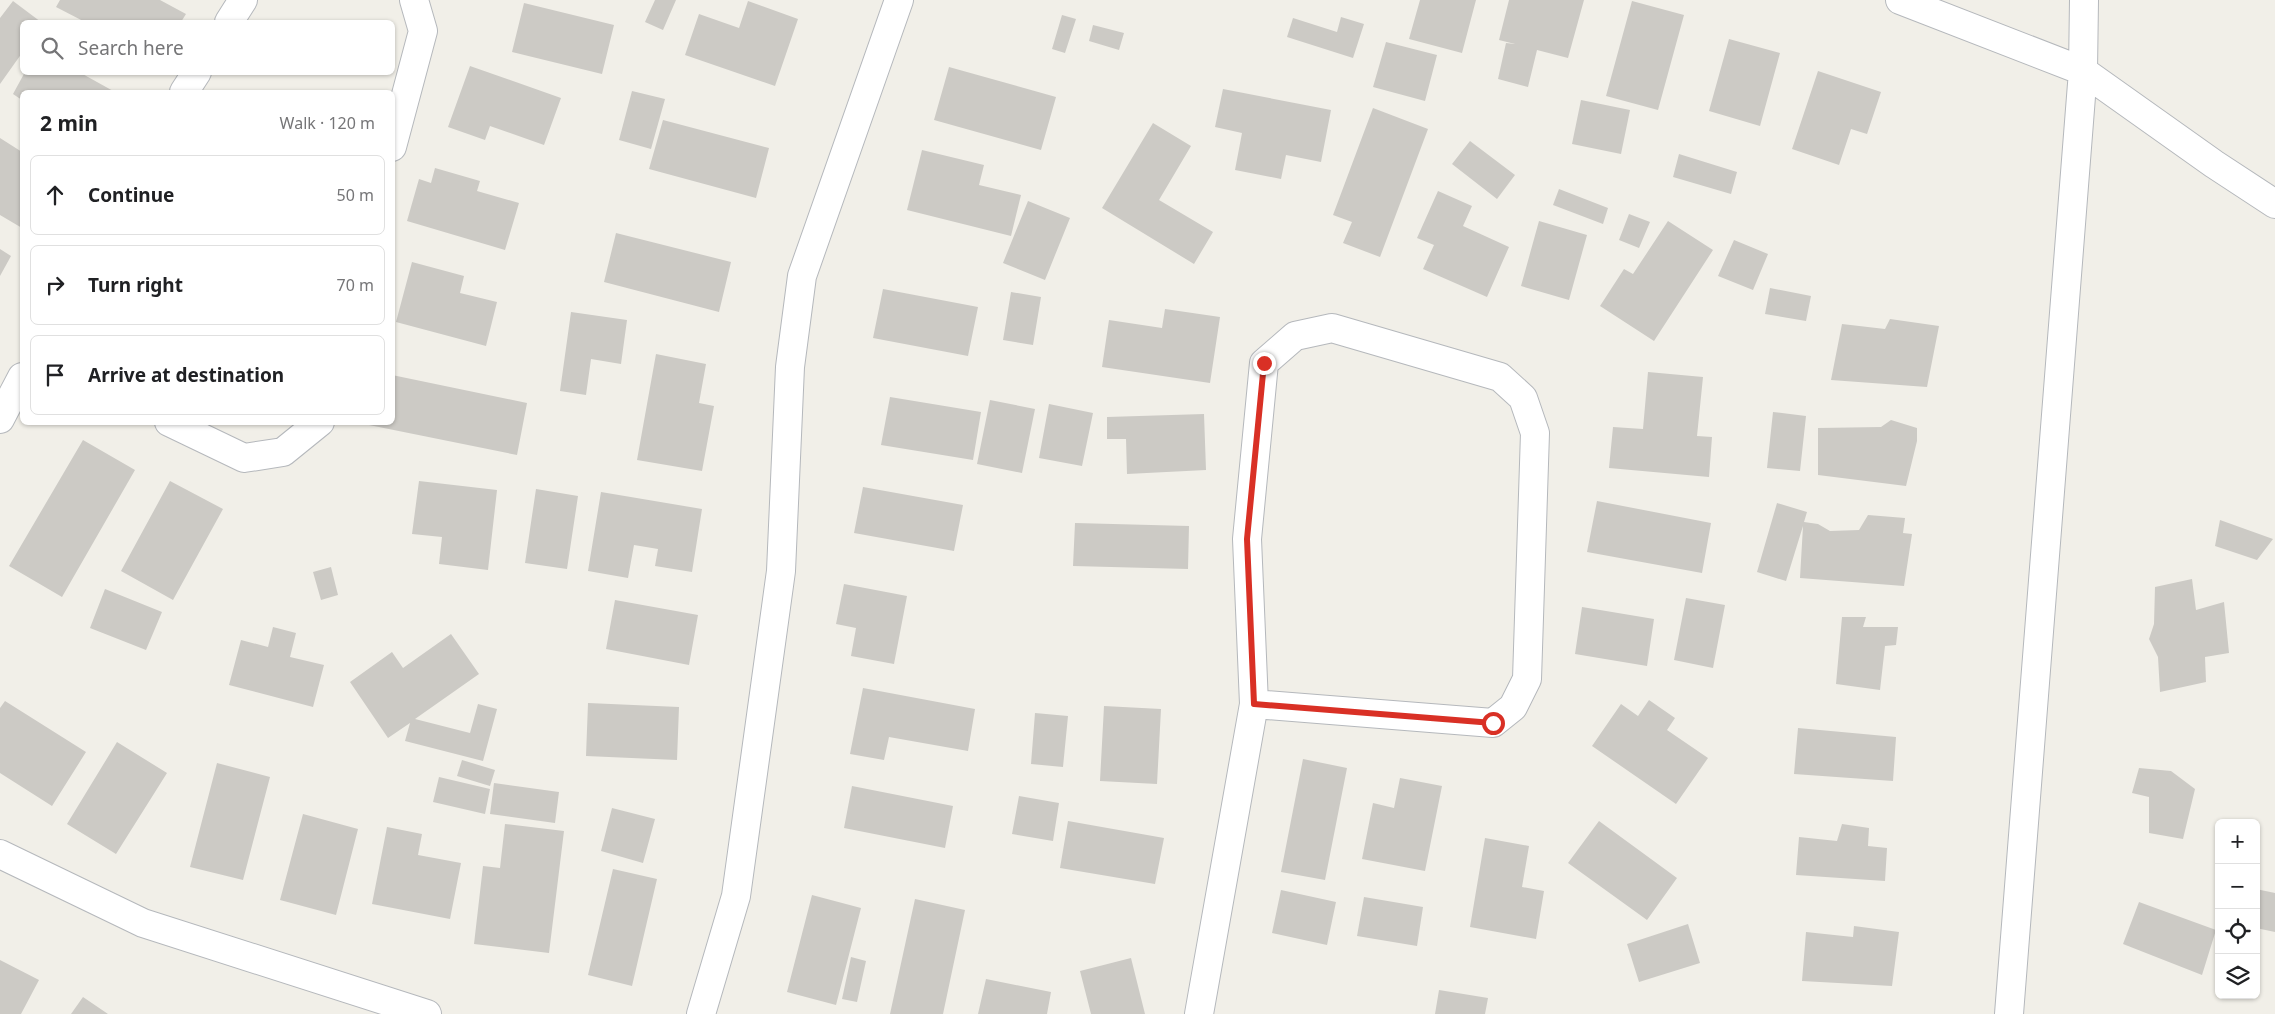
<!DOCTYPE html>
<html lang="en">
<head>
<meta charset="utf-8">
<style>
	body { margin:0; font-family:"Noto Sans",sans-serif; background:#f2f2f2; color:#202124 }
	.controls { position:absolute; right:15px; bottom:15px; display:grid; overflow:hidden; border-radius:8px; box-shadow:0 1px 4px #0004 }
	.controls button { width:45px; height:45px; display:grid; place-items:center; padding:0; border:0; border-bottom:1px solid #e0e0e0; background:#fff; color:#202124; font:25px sans-serif }
	.stop { position:absolute; width:15px; height:15px; margin:-11px; border:4px solid #d93025; border-radius:50%; background:#fff }
	.stop.end { background:#d93025; border-color:#fff; box-shadow:0 1px 5px #0008 }
	.list { margin:0; padding:0; list-style:none }
	h2 { display:flex; justify-content:space-between; align-items:center; height:65px; margin:0; padding:0 20px; font-size:21px }
	h2 small { font-size:16px; font-weight:400; color:#757577 }
	.list li { display:grid; grid-template-columns:32px 1fr auto; gap:15px; align-items:center; box-sizing:border-box; height:80px; margin:0 10px 10px; padding:0 10px; border:1px solid #e0e0e0; border-radius:8px }
	.list b { display:block; font-size:19px; white-space:nowrap }
	.list em { font-size:16px; font-style:normal; color:#757577 }
	.icon { flex:none; width:28px; height:28px; fill:none; stroke:currentColor; stroke-width:2; stroke-linecap:round; stroke-linejoin:round }
	.map { position:relative; flex:none; width:2275px; height:1014px; overflow:hidden }
	.search { position:absolute; background:#fff; box-shadow:0 1px 4px #0004; left:20px; top:20px; width:375px; height:55px; display:flex; align-items:center; gap:12px; box-sizing:border-box; padding:0 18px; border-radius:8px; color:#757577; font-size:19px }
	.panel { position:absolute; background:#fff; box-shadow:0 1px 4px #0004; left:20px; top:90px; width:375px; height:335px; border-radius:8px }
	.map>svg:first-child { display:block }
	.building { fill:#cccac5 }
	.lines { fill:none; stroke-linecap:round; stroke-linejoin:round }
	.minor-casing { stroke:#b5b8bc; stroke-width:30 }
	.minor { stroke:#fff; stroke-width:28 }
	.route { stroke:#d93025; stroke-width:6 }
</style>
</head>
<body>
<div class="map">
<svg width="2275" height="1014" viewBox="0 0 2275 1014">
	<rect width="100%" height="100%" fill="#f1efe8"/>
	<path class="building" d="M 60,0 L 160,0 L 186,14 L 181,22 L 85,22 L 56,7 Z
		M 655,0 L 676,0 L 663,30 L 645,22 Z
		M 1420,0 L 1476,0 L 1462,53 L 1409,39 Z
		M 1509,0 L 1584,0 L 1568,58 L 1537,50 L 1528,87 L 1498,79 L 1506,43 L 1515,44 L 1499,40 Z
		M 13,1 L 41,22 L 22,22 L 22,53 L 0,84 L 0,18 Z
		M 748,1 L 798,19 L 775,86 L 685,55 L 699,14 L 739,28 Z
		M 1632,1 L 1684,15 L 1658,110 L 1606,96 Z
		M 524,3 L 614,25 L 602,74 L 512,52 Z
		M 1062,15 L 1076,19 L 1065,53 L 1052,49 Z
		M 1341,17 L 1364,24 L 1353,58 L 1287,37 L 1293,18 L 1337,32 Z
		M 1093,25 L 1124,33 L 1119,50 L 1089,41 Z
		M 1729,39 L 1780,53 L 1760,126 L 1709,111 Z
		M 1386,42 L 1437,55 L 1425,101 L 1373,87 Z
		M 470,66 L 561,98 L 544,145 L 490,126 L 485,140 L 448,127 Z
		M 949,67 L 1056,97 L 1041,150 L 934,120 Z
		M 1818,71 L 1881,92 L 1867,134 L 1851,129 L 1839,165 L 1792,149 Z
		M 25,72 L 79,72 L 115,92 L 22,92 L 22,100 L 13,94 Z
		M 1223,89 L 1331,110 L 1321,162 L 1286,155 L 1281,179 L 1235,170 L 1242,133 L 1215,127 Z
		M 632,91 L 665,99 L 651,149 L 619,140 Z
		M 1581,100 L 1630,110 L 1621,154 L 1572,144 Z
		M 1373,108 L 1428,129 L 1380,257 L 1343,243 L 1352,222 L 1333,215 Z
		M 663,120 L 769,148 L 756,198 L 649,169 Z
		M 1153,123 L 1191,146 L 1159,200 L 1213,232 L 1194,264 L 1102,208 Z
		M 0,138 L 22,152 L 22,228 L 0,215 Z
		M 1470,141 L 1515,175 L 1497,199 L 1452,164 Z
		M 922,150 L 984,165 L 979,185 L 1021,195 L 1011,236 L 907,210 Z
		M 1679,154 L 1737,172 L 1731,194 L 1673,177 Z
		M 435,168 L 480,181 L 477,191 L 519,203 L 505,250 L 407,221 L 419,179 L 431,183 Z
		M 1559,189 L 1608,208 L 1603,224 L 1553,205 Z
		M 1438,191 L 1472,206 L 1463,226 L 1509,247 L 1487,297 L 1423,269 L 1434,245 L 1417,238 Z
		M 1028,201 L 1070,218 L 1045,280 L 1003,263 Z
		M 1629,214 L 1650,222 L 1639,248 L 1619,240 Z
		M 1539,221 L 1587,235 L 1569,300 L 1521,286 Z
		M 1668,221 L 1713,250 L 1654,341 L 1600,306 L 1624,269 L 1633,274 Z
		M 616,233 L 731,262 L 719,312 L 604,282 Z
		M 1734,240 L 1768,254 L 1753,290 L 1718,276 Z
		M 0,249 L 11,256 L 0,276 Z
		M 412,262 L 464,276 L 460,293 L 497,302 L 486,346 L 396,322 Z
		M 1770,288 L 1811,296 L 1806,321 L 1765,314 Z
		M 883,289 L 978,307 L 968,356 L 873,338 Z
		M 1011,292 L 1041,297 L 1033,345 L 1003,340 Z
		M 1165,309 L 1220,317 L 1210,383 L 1102,367 L 1109,320 L 1162,328 Z
		M 571,312 L 627,320 L 621,364 L 591,359 L 586,395 L 560,391 Z
		M 1890,319 L 1939,326 L 1927,387 L 1831,380 L 1842,324 L 1885,329 Z
		M 656,354 L 706,364 L 699,403 L 714,406 L 702,471 L 637,460 Z
		M 1648,372 L 1703,377 L 1697,436 L 1712,437 L 1709,477 L 1609,468 L 1613,427 L 1643,429 Z
		M 392,375 L 527,403 L 517,455 L 369,425 L 370,422 L 392,422 Z
		M 890,397 L 981,412 L 973,460 L 881,445 Z
		M 990,400 L 1035,409 L 1022,473 L 977,464 Z
		M 1049,404 L 1093,413 L 1082,466 L 1039,458 Z
		M 1773,412 L 1806,416 L 1800,471 L 1767,468 Z
		M 1204,414 L 1206,470 L 1127,474 L 1126,439 L 1107,439 L 1107,417 Z
		M 1891,420 L 1917,428 L 1917,441 L 1906,486 L 1818,475 L 1818,428 L 1881,427 Z
		M 83,440 L 135,470 L 62,597 L 9,566 Z
		M 170,481 L 223,509 L 173,600 L 121,571 Z
		M 419,481 L 497,490 L 488,570 L 439,564 L 442,537 L 412,534 Z
		M 863,487 L 963,505 L 954,551 L 854,533 Z
		M 536,489 L 578,496 L 567,569 L 525,563 Z
		M 601,492 L 702,509 L 692,572 L 655,566 L 658,549 L 634,545 L 628,578 L 588,571 Z
		M 1597,501 L 1711,523 L 1702,573 L 1587,552 Z
		M 1777,503 L 1807,512 L 1804,522 L 1818,524 L 1830,531 L 1859,530 L 1868,515 L 1905,518 L 1903,533 L 1912,534 L 1904,586 L 1800,578 L 1803,526 L 1786,581 L 1757,572 Z
		M 2220,520 L 2273,539 L 2257,560 L 2215,546 Z
		M 1075,523 L 1189,526 L 1188,569 L 1073,566 Z
		M 331,567 L 338,595 L 321,600 L 313,572 Z
		M 2192,579 L 2196,610 L 2224,602 L 2229,653 L 2205,657 L 2206,682 L 2160,692 L 2158,657 L 2149,639 L 2154,624 L 2155,587 Z
		M 844,584 L 907,596 L 894,664 L 851,656 L 856,628 L 836,624 Z
		M 105,589 L 162,612 L 146,650 L 90,628 Z
		M 1686,598 L 1725,605 L 1713,668 L 1674,660 Z
		M 615,600 L 698,615 L 689,665 L 606,649 Z
		M 1582,607 L 1654,619 L 1647,666 L 1575,654 Z
		M 1842,617 L 1866,617 L 1863,627 L 1898,627 L 1896,645 L 1885,646 L 1880,690 L 1836,684 Z
		M 273,627 L 296,633 L 290,657 L 324,665 L 313,707 L 229,685 L 241,640 L 268,647 Z
		M 451,634 L 479,674 L 415,719 L 470,733 L 478,704 L 497,709 L 483,761 L 405,741 L 410,723 L 388,738 L 350,682 L 392,652 L 403,668 Z
		M 863,688 L 975,709 L 968,751 L 889,737 L 884,760 L 850,754 Z
		M 1649,700 L 1675,718 L 1667,730 L 1708,758 L 1676,804 L 1592,746 L 1621,704 L 1638,716 Z
		M 5,701 L 86,752 L 52,806 L 0,773 L 0,708 Z
		M 588,703 L 679,707 L 677,760 L 586,756 Z
		M 1104,706 L 1161,709 L 1157,784 L 1100,781 Z
		M 1035,713 L 1068,716 L 1063,767 L 1031,764 Z
		M 1798,728 L 1896,737 L 1893,781 L 1794,774 Z
		M 117,742 L 167,773 L 116,854 L 67,824 Z
		M 1303,759 L 1347,768 L 1325,880 L 1281,872 Z
		M 462,760 L 495,770 L 490,786 L 457,776 Z
		M 217,763 L 270,777 L 243,880 L 190,867 Z
		M 2139,768 L 2171,771 L 2195,789 L 2183,839 L 2149,833 L 2149,797 L 2132,793 Z
		M 439,777 L 490,789 L 485,814 L 433,802 Z
		M 1400,778 L 1442,786 L 1425,871 L 1362,859 L 1373,803 L 1394,808 Z
		M 494,783 L 559,792 L 555,823 L 490,814 Z
		M 852,786 L 953,806 L 945,848 L 844,828 Z
		M 1019,796 L 1059,803 L 1053,841 L 1012,834 Z
		M 612,808 L 655,819 L 643,863 L 601,851 Z
		M 303,814 L 358,829 L 336,915 L 280,900 Z
		M 1068,821 L 1164,838 L 1155,884 L 1060,868 Z
		M 1599,821 L 1677,878 L 1647,920 L 1568,863 Z
		M 505,824 L 564,831 L 549,953 L 474,944 L 483,866 L 500,868 Z
		M 1842,824 L 1869,828 L 1868,846 L 1887,848 L 1885,881 L 1796,875 L 1799,837 L 1837,841 Z
		M 387,827 L 422,834 L 418,855 L 461,863 L 450,919 L 372,904 Z
		M 1485,838 L 1529,846 L 1522,887 L 1544,891 L 1536,939 L 1470,927 Z
		M 613,869 L 657,879 L 632,986 L 588,975 Z
		M 2256,889 L 2275,893 L 2275,932 L 2256,928 Z
		M 1281,890 L 1336,902 L 1327,945 L 1272,933 Z
		M 812,895 L 861,908 L 836,1005 L 787,992 Z
		M 1364,897 L 1423,907 L 1417,946 L 1357,936 Z
		M 915,899 L 965,910 L 943,1014 L 890,1014 Z
		M 2139,902 L 2216,930 L 2202,975 L 2123,944 Z
		M 1688,924 L 1700,963 L 1639,982 L 1627,944 Z
		M 1854,926 L 1899,932 L 1892,986 L 1802,981 L 1806,932 L 1853,937 Z
		M 851,957 L 866,961 L 857,1002 L 842,999 Z
		M 1131,958 L 1145,1014 L 1091,1014 L 1080,971 Z
		M 0,960 L 39,980 L 21,1014 L 0,1014 Z
		M 986,979 L 1051,992 L 1047,1014 L 978,1014 Z
		M 1439,990 L 1488,998 L 1485,1014 L 1435,1014 Z
		M 83,997 L 108,1014 L 71,1014 Z"/>
	<g class="lines">
		<defs>
			<path id="minor" d="M 1900,0 L 2083,71 L 2214,164 L 2275,204
				M 229,22 L 243,0
				M 184,92 L 197,72
				M 392,147 L 423,31 L 414,0
				M 0,419 L 22,377
				M 169,422 L 244,458 L 283,452 L 320,422
				M 0,854 L 143,923 L 427,1014
				M 701,1014 L 736,896 L 781,571 L 790,367 L 802,276 L 899,0
				M 1199,1014 L 1254,704 L 1247,539 L 1264,363 L 1295,336 L 1332,328 L 1500,377 L 1523,398 L 1535,433 L 1527,679 L 1513,707 L 1493,723 L 1254,704
				M 2009,1014 L 2083,71 L 2084,0"/>
		</defs>
		<use href="#minor" class="minor-casing"/>
		<use href="#minor" class="minor"/>
	</g>
	<g class="lines">
		<path class="route" d="M 1264,363 L 1247,539 L 1254,704 L 1493,723"/>
	</g>
</svg>
<div class="controls">
<button>+</button>
<button>−</button>
<button><svg class="icon" aria-label="locate" viewBox="0 0 24 24"><circle cx="12" cy="12" r="6"/><path d="M12 2v4M12 18v4M2 12h4M18 12h4"/></svg></button>
<button><svg class="icon" aria-label="layers" viewBox="0 0 24 24"><path d="M12 4l9 5-9 5-9-5zM3 14l9 5 9-5"/></svg></button>
</div>
<div class="stop" style="left:1493px;top:723px"></div>
<div class="stop end" style="left:1264px;top:363px"></div>
<div class="search"><svg class="icon" aria-label="search" viewBox="0 0 24 24"><circle cx="10" cy="10" r="6"/><path d="M15 15l6 6"/></svg>Search here</div>
<section class="panel">
<h2>2 min<small>Walk · 120 m</small></h2>
<ul class="list">
<li><svg class="icon" aria-label="ahead" viewBox="0 0 24 24"><path d="M12 20V5M6 11l6-6 6 6"/></svg><div><b>Continue</b></div><em>50 m</em></li>
<li><svg class="icon" aria-label="right" viewBox="0 0 24 24"><path d="M7 20v-9h11M14 6l5 5-5 5"/></svg><div><b>Turn right</b></div><em>70 m</em></li>
<li><svg class="icon" aria-label="arrive" viewBox="0 0 24 24"><path d="M6 21V4h12l-3 4 3 4H6"/></svg><div><b>Arrive at destination</b></div></li>
</ul>
</section>
</div>
</body>
</html>
